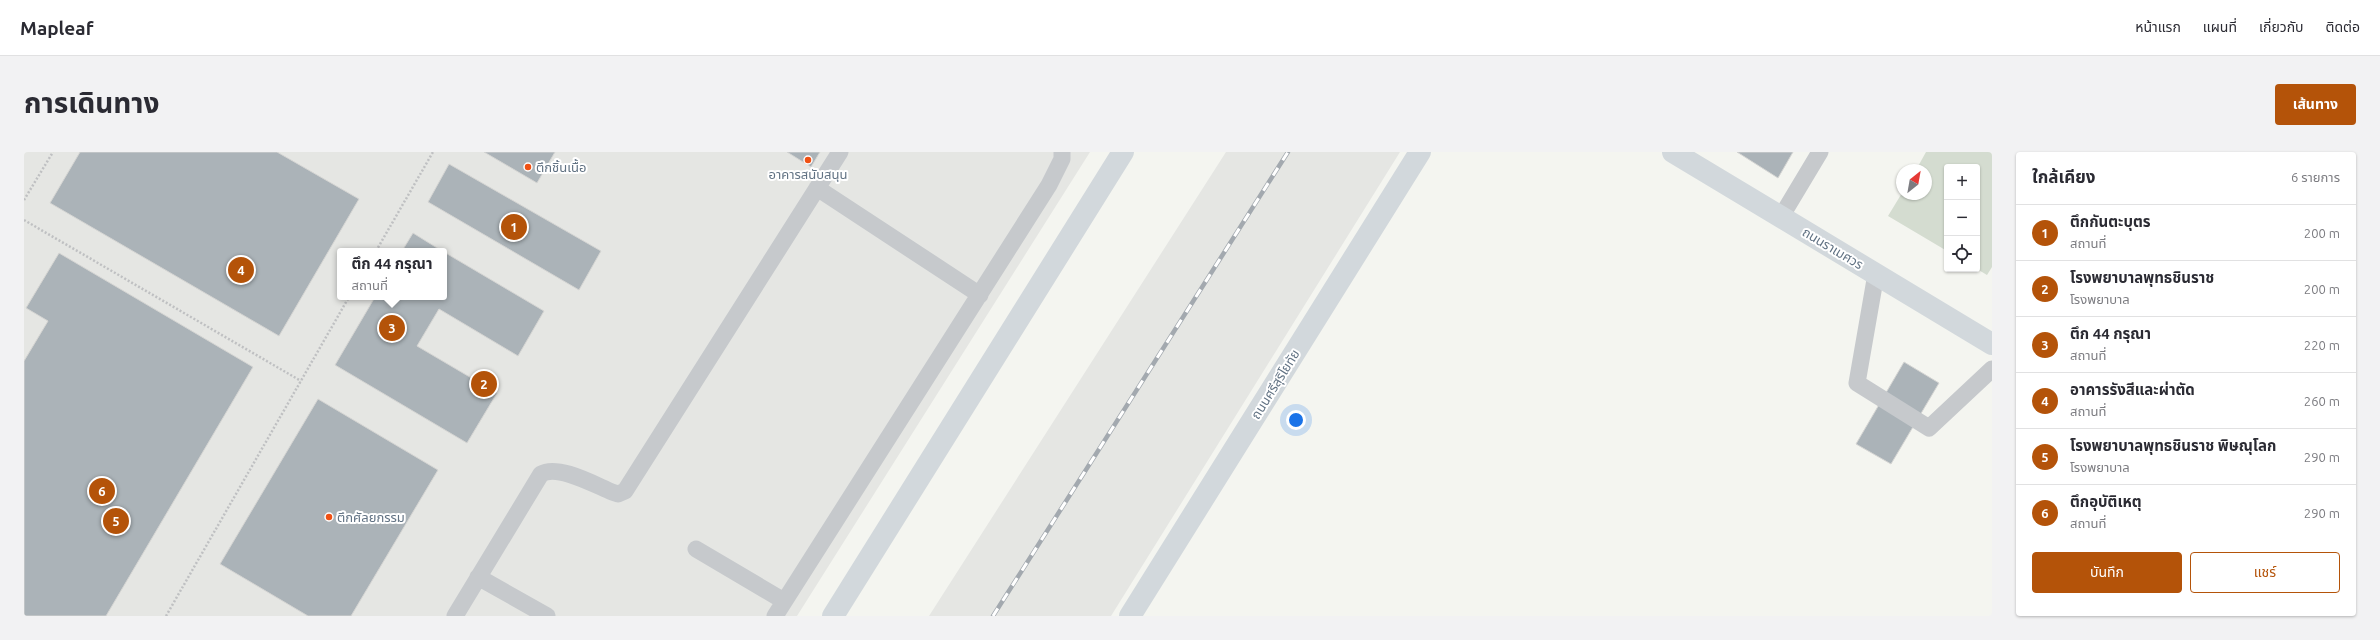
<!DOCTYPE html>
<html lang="th">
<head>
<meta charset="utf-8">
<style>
	body { margin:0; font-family:Ubuntu,"Noto Sans Thai",sans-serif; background:#f2f2f3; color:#2b2b33 }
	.controls { position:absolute; right:12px; top:12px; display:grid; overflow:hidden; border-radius:4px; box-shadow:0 1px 3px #0004 }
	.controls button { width:36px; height:36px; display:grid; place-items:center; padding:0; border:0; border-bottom:1px solid #e1e1e2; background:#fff; color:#2b2b33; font:20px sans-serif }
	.compass { position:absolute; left:1872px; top:12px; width:36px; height:36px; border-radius:50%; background:#fff; box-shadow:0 1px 3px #0004; rotate:31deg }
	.you { position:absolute; left:1272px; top:268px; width:14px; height:14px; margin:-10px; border:3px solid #fff; border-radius:50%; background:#1a73e8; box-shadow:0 0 0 6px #1a73e833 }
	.badge { display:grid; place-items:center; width:26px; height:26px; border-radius:50%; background:#b45309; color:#fff; font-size:13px; font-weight:700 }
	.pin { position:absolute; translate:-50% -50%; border:2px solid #fff; box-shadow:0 1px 4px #0006 }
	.popup { position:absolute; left:313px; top:96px; width:110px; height:52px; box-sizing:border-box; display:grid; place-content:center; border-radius:4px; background:#fff; filter:drop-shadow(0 1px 3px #0005); font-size:13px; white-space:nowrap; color:#7c7c81 }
	.popup b { font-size:15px; color:#2b2b33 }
	.popup::after { content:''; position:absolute; left:50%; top:100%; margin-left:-8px; border:8px solid transparent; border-top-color:#fff }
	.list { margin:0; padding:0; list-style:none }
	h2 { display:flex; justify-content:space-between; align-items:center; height:52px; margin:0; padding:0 16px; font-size:17px }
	h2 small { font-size:13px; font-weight:400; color:#7c7c81 }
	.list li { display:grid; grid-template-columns:26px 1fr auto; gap:12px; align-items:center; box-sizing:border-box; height:56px; padding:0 16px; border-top:1px solid #e1e1e2 }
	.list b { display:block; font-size:15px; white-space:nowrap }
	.list p { margin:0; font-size:13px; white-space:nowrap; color:#7c7c81 }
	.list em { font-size:13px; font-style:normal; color:#7c7c81 }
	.actions { display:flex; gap:8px; padding:12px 16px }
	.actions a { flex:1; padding:9px 0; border:1px solid #b45309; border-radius:4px; text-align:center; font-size:14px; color:#b45309 }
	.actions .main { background:#b45309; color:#fff }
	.icon { flex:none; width:22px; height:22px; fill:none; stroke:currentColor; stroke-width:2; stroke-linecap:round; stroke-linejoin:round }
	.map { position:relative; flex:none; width:1968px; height:464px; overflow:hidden; border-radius:4px }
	header { display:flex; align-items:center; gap:24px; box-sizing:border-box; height:56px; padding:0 20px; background:#fff; border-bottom:1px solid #e1e1e2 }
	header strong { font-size:19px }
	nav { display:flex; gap:22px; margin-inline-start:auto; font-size:14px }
	.intro { display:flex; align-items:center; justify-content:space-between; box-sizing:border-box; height:96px; padding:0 24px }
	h1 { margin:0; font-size:28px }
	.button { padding:10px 18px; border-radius:4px; background:#b45309; color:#fff; font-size:14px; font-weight:700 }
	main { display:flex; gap:24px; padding:0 24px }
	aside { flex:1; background:#fff; border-radius:4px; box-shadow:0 1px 3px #0004 }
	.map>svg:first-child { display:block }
	.built { fill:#e5e6e3; fill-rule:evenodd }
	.green { fill:#d4dcd0 }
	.building { fill:#abb3b8; stroke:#d5d5d3 }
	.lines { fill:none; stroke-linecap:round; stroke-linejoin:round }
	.path { stroke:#bfc0c2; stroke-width:2.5; stroke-dasharray:2 2; stroke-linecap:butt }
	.lane { stroke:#c6c9cc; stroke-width:17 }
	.secondary { stroke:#d2d8dc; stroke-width:22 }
	.rail-casing { stroke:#a3a9af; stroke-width:4.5 }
	.rail { stroke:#fff; stroke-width:3; stroke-dasharray:9; stroke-linecap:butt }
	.poi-dot { fill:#f05114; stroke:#fff; stroke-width:1.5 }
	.labels { text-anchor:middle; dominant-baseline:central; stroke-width:4; stroke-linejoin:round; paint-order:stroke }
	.poi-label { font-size:13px; fill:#617283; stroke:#fff; text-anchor:start }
	.street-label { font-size:13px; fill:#617283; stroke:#fff }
</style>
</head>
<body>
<header>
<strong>Mapleaf</strong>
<nav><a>หน้าแรก</a><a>แผนที่</a><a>เกี่ยวกับ</a><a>ติดต่อ</a></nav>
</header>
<div class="intro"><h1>การเดินทาง</h1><a class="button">เส้นทาง</a></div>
<main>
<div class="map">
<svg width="1968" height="464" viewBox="0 0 1968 464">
	<rect width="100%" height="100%" fill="#f4f5f0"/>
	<path class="built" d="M 0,0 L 1066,0 L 773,464 L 0,464 ZM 316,99 L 420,99 L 420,145 L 316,145 Z
		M 1202,0 L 1376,0 L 1087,464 L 905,464 Z"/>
	<path class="green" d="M 1902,0 L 1968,0 L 1968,115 L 1963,123 L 1953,117 L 1953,15 L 1923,15 L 1923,99 L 1864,64 L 1878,41 L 1902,42 L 1902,18 L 1892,18 Z"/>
	<path class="building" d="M 56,0 L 253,0 L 335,47 L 255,184 L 26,51 Z
		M 460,0 L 531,0 L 513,31 Z
		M 763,0 L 796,0 L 787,15 Z
		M 1713,0 L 1769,0 L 1754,26 Z
		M 425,12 L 577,99 L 555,138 L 404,50 Z
		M 389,81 L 418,99 L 378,99 Z
		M 420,100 L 520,159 L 494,204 L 415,157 L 393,194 L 473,241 L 443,291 L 311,213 L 351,145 L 420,145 Z
		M 35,101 L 229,215 L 82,464 L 0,464 L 0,209 L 24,169 L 2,156 Z
		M 1880,210 L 1915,231 L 1867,312 L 1832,292 Z
		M 294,247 L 414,318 L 327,464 L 284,464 L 196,412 Z"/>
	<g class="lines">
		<path class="path" d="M 0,48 L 29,0
			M 0,68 L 277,229
			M 352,99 L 409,0
			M 142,464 L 325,145"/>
		<path class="lane" d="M 793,36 L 956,143
			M 1757,65 L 1796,0
			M 1852,122 L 1833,231 L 1905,276 L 1968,217
			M 672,397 L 760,449
			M 454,425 L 523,464
			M 431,464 L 517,322 C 534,312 571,333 588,340 L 594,342 L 601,339 L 816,0
			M 751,464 L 1025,33 L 1038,7 L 1038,0"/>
		<path class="secondary" d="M 1649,0 L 1968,192
			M 809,464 L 1099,0
			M 1106,464 L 1396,0"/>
		<defs>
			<path id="rail" d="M 969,464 L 1264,0"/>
		</defs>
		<use href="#rail" class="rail-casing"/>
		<use href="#rail" class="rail"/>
	</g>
	<g class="poi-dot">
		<circle cx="784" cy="8" r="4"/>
		<circle cx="504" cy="15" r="4"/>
		<circle cx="305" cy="365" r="4"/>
	</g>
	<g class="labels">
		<g class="poi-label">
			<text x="512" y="15">ตึกชิ้นเนื้อ</text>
			<text x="784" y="22" text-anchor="middle">อาคารสนับสนุน</text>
			<text x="313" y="365">ตึกศัลยกรรม</text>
		</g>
		<g class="street-label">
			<text transform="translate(1809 96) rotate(31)">ถนนราเมศวร</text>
			<text transform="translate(1251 232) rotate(-58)">ถนนศรีสุริโยทัย</text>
		</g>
	</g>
</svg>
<div class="controls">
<button>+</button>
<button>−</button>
<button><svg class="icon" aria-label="locate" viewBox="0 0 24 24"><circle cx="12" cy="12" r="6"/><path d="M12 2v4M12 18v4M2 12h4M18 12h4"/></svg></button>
</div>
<svg class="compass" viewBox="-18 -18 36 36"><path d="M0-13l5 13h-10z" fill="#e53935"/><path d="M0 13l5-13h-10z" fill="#7c7c81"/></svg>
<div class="you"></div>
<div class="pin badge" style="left:490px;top:75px">1</div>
<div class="pin badge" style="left:460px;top:232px">2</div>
<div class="pin badge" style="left:368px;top:176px">3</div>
<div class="popup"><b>ตึก 44 กรุณา</b>สถานที่</div>
<div class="pin badge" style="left:217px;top:118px">4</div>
<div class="pin badge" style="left:92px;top:369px">5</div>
<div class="pin badge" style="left:78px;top:339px">6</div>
</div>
<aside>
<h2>ใกล้เคียง<small>6 รายการ</small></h2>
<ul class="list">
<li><span class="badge">1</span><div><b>ตึกกันตะบุตร</b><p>สถานที่</p></div><em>200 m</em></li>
<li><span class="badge">2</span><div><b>โรงพยาบาลพุทธชินราช</b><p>โรงพยาบาล</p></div><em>200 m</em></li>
<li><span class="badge">3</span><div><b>ตึก 44 กรุณา</b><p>สถานที่</p></div><em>220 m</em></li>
<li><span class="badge">4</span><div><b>อาคารรังสีและผ่าตัด</b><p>สถานที่</p></div><em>260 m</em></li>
<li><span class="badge">5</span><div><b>โรงพยาบาลพุทธชินราช พิษณุโลก</b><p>โรงพยาบาล</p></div><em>290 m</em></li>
<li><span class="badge">6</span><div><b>ตึกอุบัติเหตุ</b><p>สถานที่</p></div><em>290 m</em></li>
</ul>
<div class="actions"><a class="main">บันทึก</a><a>แชร์</a></div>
</aside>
</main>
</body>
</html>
